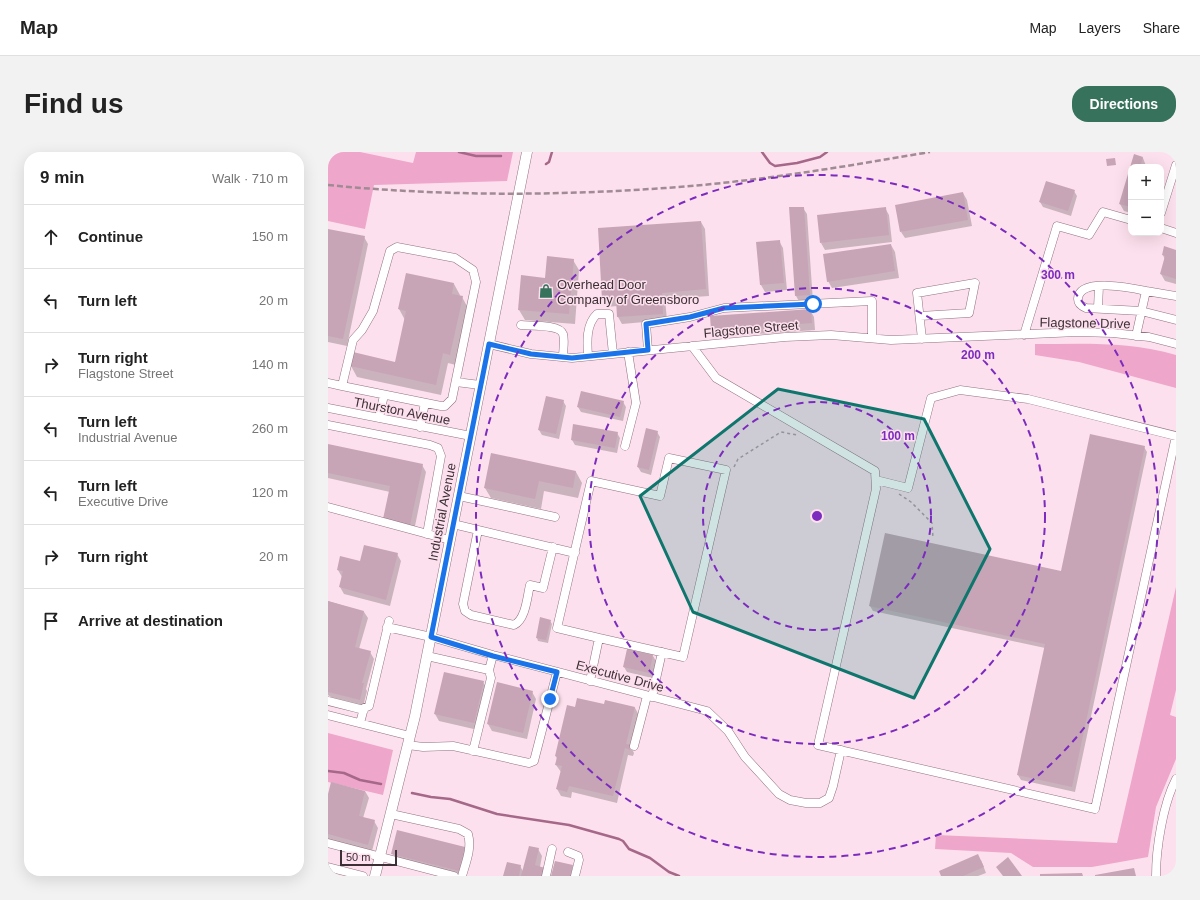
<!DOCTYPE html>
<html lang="en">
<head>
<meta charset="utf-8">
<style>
	body { margin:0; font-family:Arial,sans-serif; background:#f2f2f2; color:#222 }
	.controls { position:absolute; right:12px; top:12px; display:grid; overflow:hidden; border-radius:8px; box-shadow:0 4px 16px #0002 }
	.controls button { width:36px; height:36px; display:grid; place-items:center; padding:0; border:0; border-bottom:1px solid #e0e0e0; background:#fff; color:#222; font:20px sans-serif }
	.scale { position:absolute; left:12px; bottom:10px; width:57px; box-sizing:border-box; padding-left:4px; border:2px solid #3c2f35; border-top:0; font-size:11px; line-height:14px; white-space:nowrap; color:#3c2f35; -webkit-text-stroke:3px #fde0ed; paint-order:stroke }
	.stop { position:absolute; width:12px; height:12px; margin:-9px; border:3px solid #1a73e8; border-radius:50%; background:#fff }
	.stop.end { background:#1a73e8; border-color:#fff; box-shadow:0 1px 4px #0008 }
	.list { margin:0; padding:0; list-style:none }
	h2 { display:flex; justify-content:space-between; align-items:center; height:52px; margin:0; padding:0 16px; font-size:17px }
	h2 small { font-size:13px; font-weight:400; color:#767676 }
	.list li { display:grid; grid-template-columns:26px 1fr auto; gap:12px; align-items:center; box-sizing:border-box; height:64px; padding:0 16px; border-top:1px solid #e0e0e0 }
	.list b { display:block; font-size:15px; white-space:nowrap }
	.list p { margin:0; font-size:13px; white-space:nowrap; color:#767676 }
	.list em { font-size:13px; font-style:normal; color:#767676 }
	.icon { flex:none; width:22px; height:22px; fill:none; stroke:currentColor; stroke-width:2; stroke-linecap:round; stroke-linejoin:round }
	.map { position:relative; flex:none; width:848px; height:724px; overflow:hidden; border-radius:16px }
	header { display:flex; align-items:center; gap:24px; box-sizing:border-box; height:56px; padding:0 20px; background:#fff; border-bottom:1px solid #e0e0e0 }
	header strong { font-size:19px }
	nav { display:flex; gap:22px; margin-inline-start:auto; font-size:14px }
	.intro { display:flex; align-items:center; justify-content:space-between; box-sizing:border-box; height:96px; padding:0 24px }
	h1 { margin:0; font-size:28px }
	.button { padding:10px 18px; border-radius:16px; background:#36725c; color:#fff; font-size:14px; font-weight:700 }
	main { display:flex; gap:24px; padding:0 24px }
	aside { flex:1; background:#fff; border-radius:16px; box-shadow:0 4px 16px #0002 }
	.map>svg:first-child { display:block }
	.green { fill:#efa6cb }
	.shadow { fill:#0003 }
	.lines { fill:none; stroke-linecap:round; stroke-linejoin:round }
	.stream { stroke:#a56888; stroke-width:2.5 }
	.building { fill:#c7a5b6 }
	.minor-casing { stroke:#927282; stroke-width:9 }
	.major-casing { stroke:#927282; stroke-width:11 }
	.path { stroke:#b29ca6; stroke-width:1.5; stroke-dasharray:3 3; stroke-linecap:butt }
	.minor { stroke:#fff; stroke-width:8 }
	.major { stroke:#fff; stroke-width:10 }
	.rail { stroke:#a08b95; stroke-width:2.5; stroke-dasharray:6 3; stroke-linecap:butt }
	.route { stroke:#1a73e8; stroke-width:5 }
	.marked { fill:#0f766e; fill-opacity:0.2; stroke:#0f766e; stroke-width:3; stroke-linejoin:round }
	.ring { fill:none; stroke:#7b2cbf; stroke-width:2; stroke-dasharray:7 5 }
	.labels { text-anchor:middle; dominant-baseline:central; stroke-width:3; stroke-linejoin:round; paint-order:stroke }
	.poi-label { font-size:13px; fill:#3c2f35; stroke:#fde0ed; text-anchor:start }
	.street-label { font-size:13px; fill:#3c2f35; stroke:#fde0ed }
	.centre { fill:#7b2cbf; stroke:#fde0ed; stroke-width:2 }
	.ring-label { font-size:12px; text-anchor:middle; font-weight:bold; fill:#7b2cbf; stroke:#fde0ed; stroke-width:3; stroke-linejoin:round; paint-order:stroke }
</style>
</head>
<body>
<header>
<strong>Map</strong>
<nav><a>Map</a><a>Layers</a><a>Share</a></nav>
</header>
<div class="intro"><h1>Find us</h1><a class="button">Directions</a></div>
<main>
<aside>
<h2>9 min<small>Walk · 710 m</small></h2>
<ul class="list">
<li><svg class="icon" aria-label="ahead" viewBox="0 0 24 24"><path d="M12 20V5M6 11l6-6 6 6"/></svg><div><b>Continue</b></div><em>150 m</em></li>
<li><svg class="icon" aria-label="left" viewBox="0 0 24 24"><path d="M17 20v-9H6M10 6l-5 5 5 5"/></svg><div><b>Turn left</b></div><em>20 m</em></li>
<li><svg class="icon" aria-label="right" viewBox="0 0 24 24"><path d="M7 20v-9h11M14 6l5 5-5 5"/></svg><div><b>Turn right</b><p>Flagstone Street</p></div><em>140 m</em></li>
<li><svg class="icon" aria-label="left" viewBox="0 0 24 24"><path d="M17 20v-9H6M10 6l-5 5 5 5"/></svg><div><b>Turn left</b><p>Industrial Avenue</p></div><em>260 m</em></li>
<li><svg class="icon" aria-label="left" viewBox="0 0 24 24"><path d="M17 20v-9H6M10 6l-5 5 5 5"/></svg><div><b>Turn left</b><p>Executive Drive</p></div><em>120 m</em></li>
<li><svg class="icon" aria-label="right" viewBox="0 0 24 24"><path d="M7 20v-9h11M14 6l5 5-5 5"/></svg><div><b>Turn right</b></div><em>20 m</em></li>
<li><svg class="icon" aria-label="arrive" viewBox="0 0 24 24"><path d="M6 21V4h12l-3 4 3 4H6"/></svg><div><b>Arrive at destination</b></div></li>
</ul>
</aside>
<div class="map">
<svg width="848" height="724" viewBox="0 0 848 724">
	<rect width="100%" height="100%" fill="#fde0ed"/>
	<path class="green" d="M 0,0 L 32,0 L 85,11 L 88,0 L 185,0 L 179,29 L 46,33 L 37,77 L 0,69 Z
		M 707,192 C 755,192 802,189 848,203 L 848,236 L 751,210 L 707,203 Z
		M 848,435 L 848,538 L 842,563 L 848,565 L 848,607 L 828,655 L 820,705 L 764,715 L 705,715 L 683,701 L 607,697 L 608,683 L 789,691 Z
		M 0,581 L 65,598 L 55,643 L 0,630 Z"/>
	<path class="shadow" d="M 806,4 L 815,6 L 818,14 L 820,15 L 803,15 L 803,61 L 796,59 L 792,52 Z
		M 746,39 L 749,44 L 743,64 L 715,55 L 712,50 Z
		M 635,41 L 639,48 L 644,74 L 577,86 L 573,80 Z
		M 462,56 L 475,56 L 479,62 L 485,150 L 472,151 L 468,144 Z
		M 557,56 L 561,63 L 564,90 L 497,98 L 493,91 Z
		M 373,70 L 377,77 L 381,144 L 337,147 L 339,168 L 294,172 L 290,165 L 289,154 L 279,155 L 275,148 Z
		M 0,78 L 36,85 L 40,92 L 19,194 L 0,190 Z
		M 451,89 L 455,96 L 459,138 L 437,140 L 433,133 L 429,91 Z
		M 563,93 L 567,100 L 571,126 L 504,136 L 500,129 Z
		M 848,99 L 848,132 L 837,129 L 833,122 L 837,108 L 835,103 Z
		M 245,108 L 251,118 L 247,172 L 197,168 L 191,158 L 218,127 Z
		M 126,132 L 132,143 L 131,145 L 134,145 L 140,156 L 128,213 L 120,211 L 113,243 L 29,225 L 23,214 L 26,202 L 68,211 L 77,168 L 71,157 Z
		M 482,158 L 486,165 L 487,178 L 388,185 L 384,178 L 383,165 Z
		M 235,249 L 238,254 L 231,287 L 214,283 L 211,278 Z
		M 295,250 L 298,255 L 295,269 L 253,260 L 250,255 Z
		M 329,280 L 332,285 L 323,323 L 313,320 L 310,315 Z
		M 289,281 L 292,286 L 289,301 L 247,293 L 244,288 Z
		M 0,293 L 94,313 L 98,320 L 86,379 L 60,374 L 62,340 L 0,326 Z
		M 816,295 L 819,300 L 747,640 L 693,628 L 690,623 L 717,496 L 545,459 L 542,454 L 734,420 Z
		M 248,320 L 254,331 L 250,346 L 216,339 L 213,357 L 163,346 L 157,336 Z
		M 69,402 L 73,409 L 62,454 L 16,442 L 12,435 L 14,425 L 10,418 L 33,411 Z
		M 0,449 L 36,460 L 40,466 L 31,497 L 42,500 L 46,507 L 38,537 L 39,539 L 35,555 L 4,546 L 0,543 Z
		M 222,469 L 224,472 L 220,491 L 210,489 L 209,486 Z
		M 325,504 L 328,509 L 324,526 L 299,520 L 296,515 Z
		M 155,530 L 159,537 L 150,578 L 111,569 L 107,562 Z
		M 204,540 L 208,547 L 199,587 L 164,579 L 160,572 Z
		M 278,549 L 307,556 L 311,563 L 303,595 L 306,601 L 305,604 L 300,603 L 289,651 L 244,640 L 243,646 L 233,644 L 229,637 L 233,620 L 228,613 L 229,607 L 228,604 L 248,556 L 277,554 Z
		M 37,639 L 41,646 L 35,666 L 46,669 L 50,676 L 44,699 L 0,688 L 0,646 Z
		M 136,696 L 140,703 L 135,724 L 130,724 L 69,709 L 65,702 Z
		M 210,697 L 214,704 L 212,715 L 220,724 L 176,724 L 192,714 L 195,719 Z
		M 653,708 L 658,721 L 650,724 L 614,724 Z"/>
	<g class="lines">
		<path class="stream" d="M 131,0 L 148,4 L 173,4
			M 434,0 L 442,11 L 447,14 L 469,11 L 492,5 L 499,0
			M 218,12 L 221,10 L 224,0
			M 0,619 L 16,621 L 32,628 L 53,632
			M 84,641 L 103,645 L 122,647 L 169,662 L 241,673 L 291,687 L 295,689 L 301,697 L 322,706 L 341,720 L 351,724"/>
	</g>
	<path class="building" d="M 806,2 L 815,5 L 813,12 L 822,15 L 803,15 L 803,55 L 791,52 Z
		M 787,6 L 788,13 L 779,14 L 778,7 Z
		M 718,29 L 747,38 L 740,59 L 711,50 Z
		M 635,40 L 640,68 L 572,80 L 567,53 Z
		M 461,55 L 476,55 L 482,143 L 467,144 Z
		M 558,55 L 561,83 L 492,91 L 489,63 Z
		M 373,69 L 378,137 L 334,141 L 335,162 L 289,165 L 288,147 L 274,148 L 270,76 Z
		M 0,77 L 37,84 L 15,187 L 0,184 Z
		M 452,88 L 456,131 L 432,133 L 428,90 Z
		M 563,92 L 567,119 L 499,130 L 495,102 Z
		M 836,94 L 848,98 L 848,127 L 832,122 L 837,104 L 834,103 Z
		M 219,104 L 246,107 L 241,162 L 190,158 L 193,123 L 217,126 Z
		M 78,121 L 126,131 L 124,142 L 135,144 L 122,203 L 115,201 L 108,233 L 22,214 L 25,200 L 67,210 L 78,159 L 70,157 Z
		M 483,157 L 484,171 L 383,178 L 382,164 Z
		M 253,239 L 296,249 L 292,265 L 249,255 Z
		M 218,244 L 236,248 L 228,282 L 210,278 Z
		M 245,272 L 290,280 L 287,296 L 243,288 Z
		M 318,276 L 330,279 L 321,318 L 309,315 Z
		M 762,282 L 817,294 L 744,635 L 689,623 L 717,492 L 541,454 L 557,381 L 733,419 Z
		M 0,292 L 95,312 L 82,373 L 55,367 L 62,334 L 0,321 Z
		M 163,301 L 248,319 L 245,336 L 211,329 L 207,347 L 156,336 Z
		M 36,393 L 70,401 L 58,448 L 11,435 L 15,419 L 9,418 L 12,404 L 32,409 Z
		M 0,449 L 36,459 L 27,495 L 43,499 L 34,531 L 36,531 L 32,548 L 0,540 Z
		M 212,465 L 223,468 L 218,488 L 208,486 Z
		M 299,497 L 325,503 L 321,521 L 295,515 Z
		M 116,520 L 156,529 L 146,571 L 106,562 Z
		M 169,530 L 205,539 L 195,581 L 159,572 Z
		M 249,546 L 276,552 L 277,548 L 307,555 L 298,592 L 303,593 L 302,598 L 297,596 L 285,644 L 241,634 L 239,640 L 228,637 L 234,614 L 227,613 L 229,605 L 227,604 L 239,553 L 247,555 Z
		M 3,630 L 37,639 L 31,664 L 47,668 L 40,693 L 0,682 L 0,642 Z
		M 69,678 L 137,695 L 131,719 L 63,702 Z
		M 201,694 L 211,696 L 207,713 L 217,716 L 215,724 L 193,724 Z
		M 650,702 L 656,715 L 635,724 L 613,724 L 611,719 Z
		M 680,705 L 694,724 L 675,724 L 668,715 Z
		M 227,709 L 245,713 L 243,724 L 223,724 Z
		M 179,710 L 193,713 L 191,724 L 175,724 Z
		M 806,716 L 808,724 L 767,724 L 767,723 Z
		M 754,721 L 755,724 L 712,724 L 712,722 Z"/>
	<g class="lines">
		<defs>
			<path id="minor" d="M 833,61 L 848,13
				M 833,76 L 848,81
				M 69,95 L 127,106 L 145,118 L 148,130 L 124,247 L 117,254 L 113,254 L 14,234 L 25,188 L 34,178 L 45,159 L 62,99 Z
				M 818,139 C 804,136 751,125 750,147 C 750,152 753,154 758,156 L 813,159 L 848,168
				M 770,156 L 771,134
				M 592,164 L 641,161 L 647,131 L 589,141 L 594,187
				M 193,173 C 202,174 232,172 235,182 C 237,188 235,198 235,205
				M 696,183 L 729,74 L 761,83 L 775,60 L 803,68
				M 808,184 L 818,139 L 848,144
				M 161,192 L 203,202 L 244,206 L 457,185 L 503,183 L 563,188 L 749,180 L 785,181 L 821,185 L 848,192
				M 364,194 L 388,226 L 547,319 L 548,337 L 490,593 L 767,657 L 848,284 L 700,247 L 632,238 L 603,246 L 580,336 L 548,328
				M 320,198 L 318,172 L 362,165 L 396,156 L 544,149 L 544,186
				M 260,204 C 259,190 258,172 269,162 L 281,162 L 285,202
				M 128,230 L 152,233
				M 0,231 L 14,234
				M 0,256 L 143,284
				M 51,266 L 56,243
				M 0,273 L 102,293 L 110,296 L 113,304 L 99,382
				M 92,275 L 97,251
				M 297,294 L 308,251 L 300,200
				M 131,344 L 227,365
				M 0,355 L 122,388
				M 125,372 L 247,401
				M 150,378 L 135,452 L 137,459 L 143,463 L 186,473 C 198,467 199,445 202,433 L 215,436 L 225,395
				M 59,475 L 103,485 L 165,503 L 379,559 L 400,579 L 417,605 L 451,642 L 462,648 L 478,651 L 492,651 L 501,646 L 505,634 L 513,598
				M 99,504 L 161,518 L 165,503
				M 262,529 L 271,486 L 229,476 L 263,329 L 332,344 L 341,306 L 398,318 L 355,505 L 271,486
				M 324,545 L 334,500
				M 0,549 L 36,558
				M 0,563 L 82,584
				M 32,571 L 36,556 L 41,554 L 61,469
				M 80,593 L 95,595 L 125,594 L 201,611 L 206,609 L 229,520
				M 306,594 L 319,544
				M 145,599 L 163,526 L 161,518
				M 63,662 L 131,677 L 140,682 C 144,696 138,710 134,724
				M 0,691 L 126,724
				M 240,700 L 250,704 L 251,708 L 247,724
				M 0,715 L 35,724
				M 218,724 L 224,697
				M 828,724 C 828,696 835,652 848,627"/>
			<path id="major" d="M 47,724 L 87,564 L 199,0"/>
		</defs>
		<use href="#minor" class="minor-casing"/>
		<use href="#major" class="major-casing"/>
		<path class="path" d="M 406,315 L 410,307 L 453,280 L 469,283
			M 571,342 L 583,350 L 604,371 L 605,386"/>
		<use href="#minor" class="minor"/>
		<use href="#major" class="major"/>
		<path class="rail" d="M 0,33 C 112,44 225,44 337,36 C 426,30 514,15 602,0"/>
	</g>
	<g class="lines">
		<path class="route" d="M 222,547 L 229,520 L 165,504 L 103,485 L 161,192 L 203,202 L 244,206 L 320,198 L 318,172 L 362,165 L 396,156 L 485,152"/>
	</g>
	<path class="marked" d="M 450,237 L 596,267 L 662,397 L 586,546 L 365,460 L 312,344 Z"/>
	<g class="ring">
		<circle cx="489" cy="364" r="114"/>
		<circle cx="489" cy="364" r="228"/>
		<circle cx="489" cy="364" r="341"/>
	</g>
	<defs>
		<symbol id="shop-bare" viewBox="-9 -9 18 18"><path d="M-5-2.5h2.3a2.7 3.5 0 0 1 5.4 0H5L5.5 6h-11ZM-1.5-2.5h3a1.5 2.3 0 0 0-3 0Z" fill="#36725c" stroke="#fde0ed" stroke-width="2.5" paint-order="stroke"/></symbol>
	</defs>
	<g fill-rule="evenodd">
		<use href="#shop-bare" x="208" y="129" width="20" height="20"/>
	</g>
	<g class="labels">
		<g class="poi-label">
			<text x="229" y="132">Overhead Door<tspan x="229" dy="15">Company of Greensboro</tspan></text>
		</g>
		<g class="street-label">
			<text transform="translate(757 171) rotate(1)">Flagstone Drive</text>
			<text transform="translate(423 177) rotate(-5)">Flagstone Street</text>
			<text transform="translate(74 259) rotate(11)">Thurston Avenue</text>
			<text transform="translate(114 360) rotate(-79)">Industrial Avenue</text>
			<text transform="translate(292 524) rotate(15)">Executive Drive</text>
		</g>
	</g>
	<circle cx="489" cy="364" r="6" class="centre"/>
	<g class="ring-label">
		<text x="730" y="127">300 m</text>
		<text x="650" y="207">200 m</text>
		<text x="570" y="288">100 m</text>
	</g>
</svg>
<div class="controls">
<button>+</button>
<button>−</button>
</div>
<div class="scale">50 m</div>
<div class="stop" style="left:485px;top:152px"></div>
<div class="stop end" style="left:222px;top:547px"></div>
</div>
</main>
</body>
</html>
